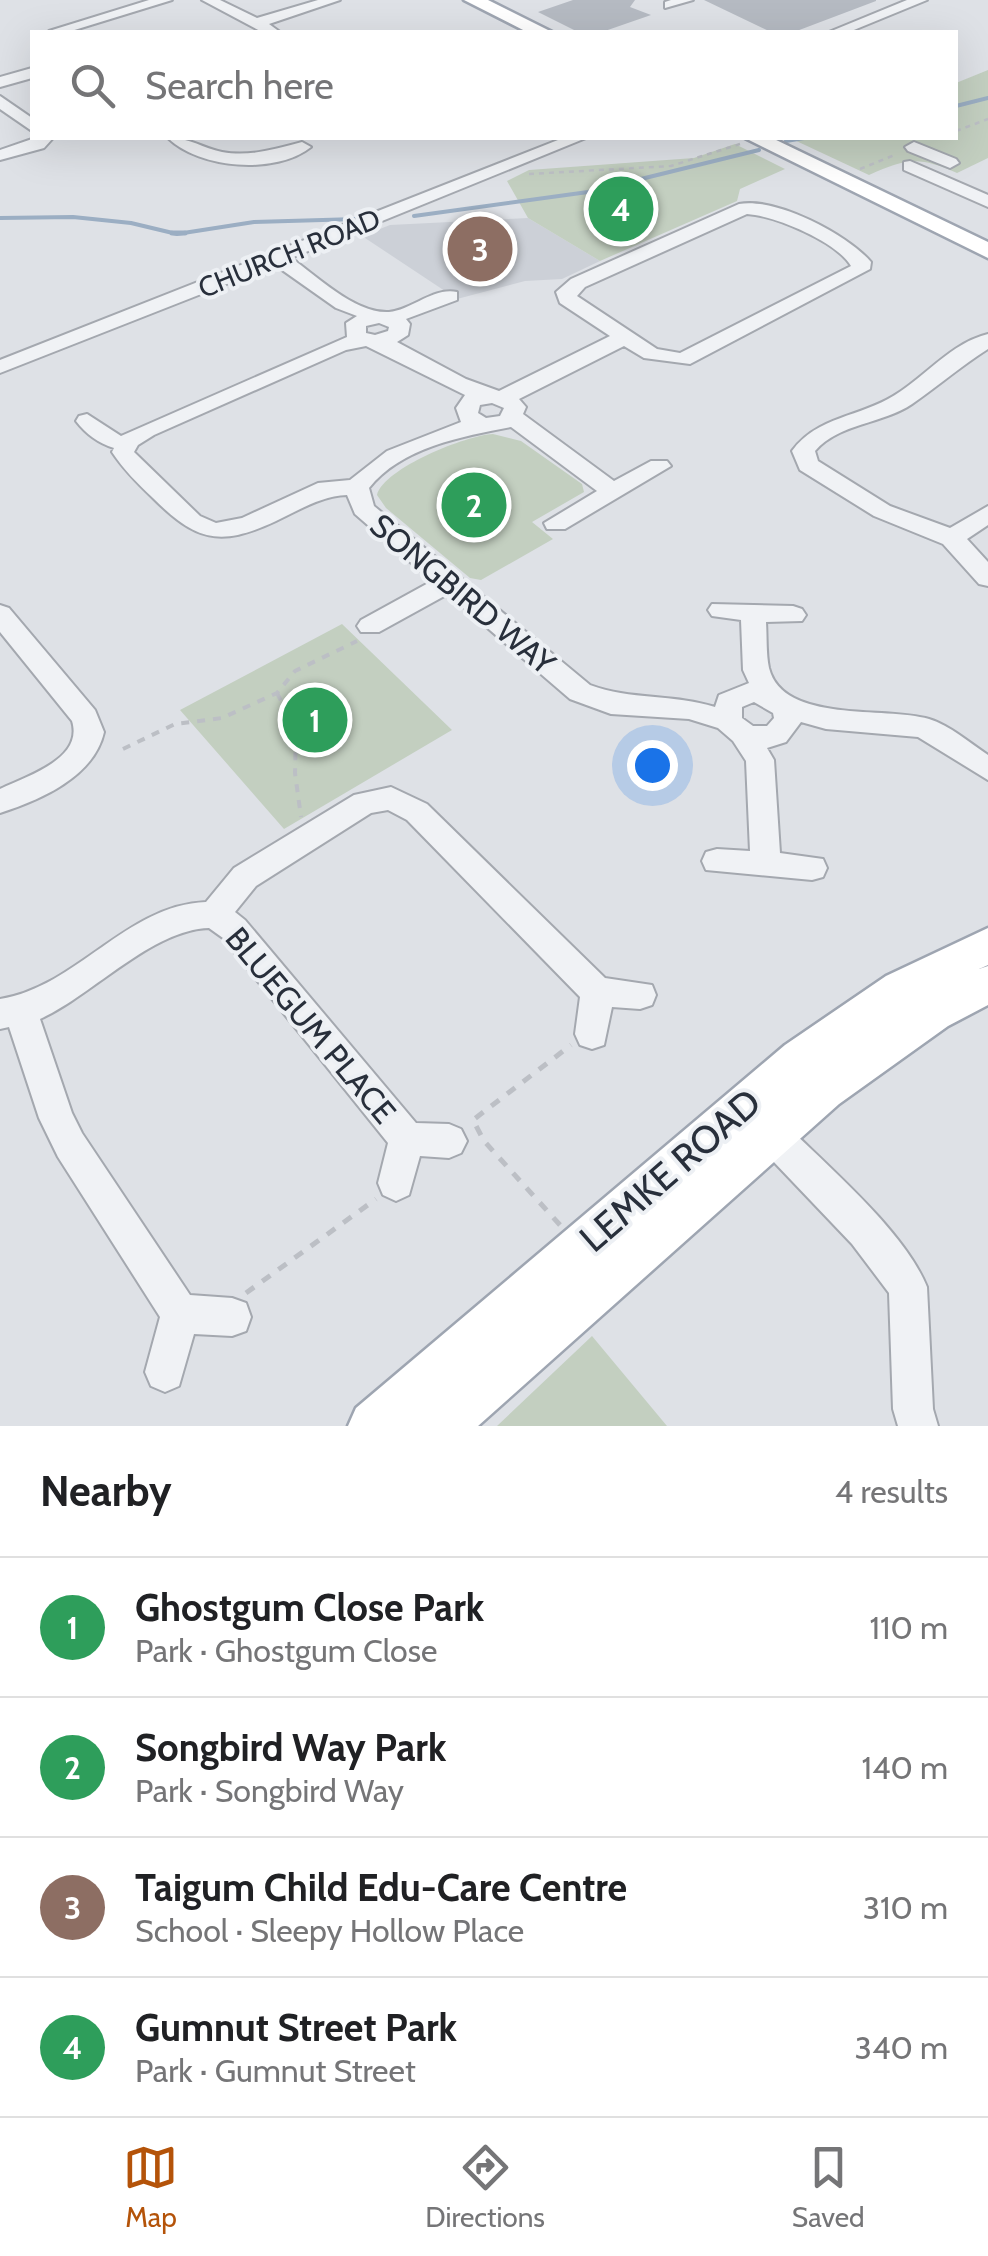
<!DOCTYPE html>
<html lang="en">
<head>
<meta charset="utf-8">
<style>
	body { margin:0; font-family:Cabin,sans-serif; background:#f6f6f6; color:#202124 }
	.you { position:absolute; left:652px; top:765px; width:35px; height:35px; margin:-25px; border:8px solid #fff; border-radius:50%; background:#1a73e8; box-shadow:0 0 0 15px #1a73e833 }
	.badge { display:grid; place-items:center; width:65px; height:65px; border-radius:50%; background:#b45309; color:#fff; font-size:32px; font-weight:700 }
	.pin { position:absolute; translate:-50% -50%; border:5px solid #fff; box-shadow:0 2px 10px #0006 }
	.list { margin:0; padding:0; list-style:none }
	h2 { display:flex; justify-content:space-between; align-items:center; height:130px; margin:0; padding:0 40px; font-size:42px }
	h2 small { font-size:32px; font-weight:400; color:#757577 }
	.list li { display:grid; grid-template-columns:65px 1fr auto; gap:30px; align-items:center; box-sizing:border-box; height:140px; padding:0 40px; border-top:2px solid #e0e0e0 }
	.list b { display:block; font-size:38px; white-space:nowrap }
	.list p { margin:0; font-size:32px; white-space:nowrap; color:#757577 }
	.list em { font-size:32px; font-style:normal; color:#757577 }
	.icon { flex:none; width:55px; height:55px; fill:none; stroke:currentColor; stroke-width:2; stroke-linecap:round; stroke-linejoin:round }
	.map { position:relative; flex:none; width:988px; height:1426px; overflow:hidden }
	.search { position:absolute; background:#fff; box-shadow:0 10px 40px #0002; left:30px; right:30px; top:30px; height:110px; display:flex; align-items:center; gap:25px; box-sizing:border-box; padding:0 35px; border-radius:0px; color:#757577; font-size:38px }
	.sheet { height:690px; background:#fff }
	nav { display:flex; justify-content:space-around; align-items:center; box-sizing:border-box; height:140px; border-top:2px solid #e0e0e0; background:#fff; font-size:28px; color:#757577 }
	nav a { display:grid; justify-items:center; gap:5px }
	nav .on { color:#b45309 }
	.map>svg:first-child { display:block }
	.built { fill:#ccd0d7 }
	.green { fill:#c3cfc0 }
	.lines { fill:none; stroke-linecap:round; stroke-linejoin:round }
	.stream-far1 { stroke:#9baec3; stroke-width:4 }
	.stream { stroke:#9baec3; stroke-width:5 }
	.building { fill:#b5bac2 }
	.minor-casing { stroke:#a4a8af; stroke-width:4 }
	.major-casing { stroke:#9ea5b1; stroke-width:5 }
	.path-far2 { stroke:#bcbfc5; stroke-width:2.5; stroke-dasharray:5 5; stroke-linecap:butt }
	.path-far1 { stroke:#bcbfc5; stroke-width:4; stroke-dasharray:8 8; stroke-linecap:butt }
	.path { stroke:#bcbfc5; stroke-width:5; stroke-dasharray:10 10; stroke-linecap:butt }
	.minor { fill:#f0f2f5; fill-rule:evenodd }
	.major { fill:#fff; fill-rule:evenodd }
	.labels { text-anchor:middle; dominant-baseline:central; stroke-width:8; stroke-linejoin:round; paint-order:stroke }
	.far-street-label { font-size:28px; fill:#282f3b; stroke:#edf0f4 }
	.street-label { font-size:32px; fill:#282f3b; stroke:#edf0f4 }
	.near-street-label { font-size:38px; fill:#282f3b; stroke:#edf0f4 }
</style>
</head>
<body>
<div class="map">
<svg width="988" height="1426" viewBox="0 0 988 1426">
	<rect width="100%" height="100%" fill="#dee1e6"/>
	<path class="built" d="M 528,218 L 600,261 L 562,279 L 525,281 L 457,299 L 362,236 L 390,225 Z"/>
	<path class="green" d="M 988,70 L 988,158 L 957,173 C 919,156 907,158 869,175 L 790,138 L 956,138 L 956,83 Z
		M 735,144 L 785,169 L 740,189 L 737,201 L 600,261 L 528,218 L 507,181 L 529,170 L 694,158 Z
		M 493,434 L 521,441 L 582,484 L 584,492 L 532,522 L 553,539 L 481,580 L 470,578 L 386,508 L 377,495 C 384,468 467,435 493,434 Z
		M 342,624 L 452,730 L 284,829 L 180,710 Z
		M 592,1336 L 667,1426 L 497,1426 Z"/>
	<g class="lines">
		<path class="stream-far1" d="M 956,106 L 988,98
			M 786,141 L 804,138
			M 414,216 L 588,192 L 759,150
			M 0,218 L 73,217 L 131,223 L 177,234 L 254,222 L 357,219"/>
		<path class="stream" d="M 172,233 L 185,233"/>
	</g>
	<path class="building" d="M 573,0 L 635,0 L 630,7 L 651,15 L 602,32 L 578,32 L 538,12 Z
		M 704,0 L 876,0 L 876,1 L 794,32 L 771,32 Z"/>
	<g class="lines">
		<defs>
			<path id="minor" d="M 149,0 L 172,0 L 68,32 L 49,31 Z
				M 202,0 L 220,0 L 257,18 L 318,0 L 340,0 L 269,24 L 280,32 L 262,32 Z
				M 671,0 L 693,0 L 665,8 L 665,2 Z
				M 907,0 L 927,0 L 849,32 L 829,32 Z
				M 32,68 L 32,78 L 0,87 L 0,77 Z
				M 0,96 L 32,118 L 32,131 L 0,109 Z
				M 35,138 L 53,138 L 44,148 L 0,160 L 0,150 Z
				M 168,138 C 189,137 202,148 222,152 C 250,157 275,149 302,142 L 311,147 C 276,175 200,169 168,138 Z
				M 563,138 L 586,138 L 291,258 C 317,276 355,314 389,312 C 412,310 433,287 457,292 L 457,300 L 406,319 L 410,324 L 408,335 L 397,342 L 466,379 L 499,391 L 610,336 L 560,303 L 556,292 L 571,279 L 739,204 C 775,197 847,234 871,262 L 870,269 L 690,364 L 644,358 L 624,346 L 519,399 L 526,407 L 523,414 L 614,481 L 651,461 L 667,461 L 671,466 L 565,529 L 547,529 L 544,523 L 597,491 L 511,427 C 464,436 401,447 369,488 L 374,506 L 590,685 C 630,700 674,694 715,707 L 719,695 L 749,683 L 743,670 L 741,620 L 712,616 L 708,610 L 712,604 L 793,606 L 802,609 L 806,615 L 802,621 L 766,622 C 767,637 766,654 769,668 C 783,724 885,706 929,719 C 949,725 970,743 988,755 L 988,780 L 918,737 L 826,729 L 801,722 L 786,742 L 767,748 L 774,760 L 780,853 L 823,859 L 827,868 L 823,877 L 812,880 L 706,870 L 702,861 L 706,852 L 717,849 L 750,851 L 746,761 L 733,741 L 718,728 L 689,719 L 611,714 L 570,699 L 448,594 L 379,632 L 361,632 L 357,626 L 361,620 L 432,581 L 355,514 L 347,495 C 321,496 299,510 276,521 C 219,548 195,540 153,498 C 137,483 124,470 112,452 L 114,448 C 98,443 86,434 76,421 L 79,416 L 87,414 L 121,436 L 347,337 L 346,323 L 357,316 L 336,308 L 275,265 L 0,373 L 0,360 ZM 747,214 C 776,216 837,242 851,266 L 680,353 L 657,349 L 577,296 L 585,287 ZM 379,323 L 389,327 L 388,331 L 375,335 L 366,333 L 366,326 ZM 366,346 L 465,395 L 456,408 L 461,422 L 387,451 L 350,480 L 318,483 L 242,518 L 216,523 L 200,516 L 134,452 L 138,445 L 154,435 L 346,350 ZM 492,403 L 504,408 L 500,416 L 486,418 L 478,413 L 480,405 ZM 754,702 L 773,713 L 774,718 L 767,726 L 753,726 L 742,718 L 742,707 Z
				M 914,142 L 956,159 L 959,163 L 950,168 L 908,151 L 905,147 Z
				M 910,161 L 988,195 L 988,207 L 904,170 L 904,162 Z
				M 988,334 L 988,349 C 961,366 938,386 912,404 C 883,424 839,423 815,451 L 818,461 L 890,506 L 950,528 L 988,506 L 988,525 L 967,539 L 988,562 L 988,586 L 979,584 L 943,544 L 874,516 L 800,470 L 792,451 C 817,416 861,417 895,395 C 926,376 951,343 988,334 Z
				M 0,605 L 9,608 L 95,710 L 104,732 C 94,777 40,800 0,813 L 0,789 C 27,776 84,759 72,721 L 0,632 Z
				M 391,787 L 427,804 L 605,978 L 652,985 L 656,995 L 652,1005 L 640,1009 L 612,1007 L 604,1045 L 592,1049 L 580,1045 L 575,1034 L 580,997 L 407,820 L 388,810 L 371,813 L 256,886 L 235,912 L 245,920 L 416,1123 L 449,1124 L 461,1129 L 467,1141 L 461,1153 L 449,1158 L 420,1156 L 409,1195 L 396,1201 L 383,1195 L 378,1183 L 388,1143 L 223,938 L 209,928 C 151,930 93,995 40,1019 L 72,1113 L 82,1133 L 190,1295 L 232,1298 L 246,1303 L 251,1317 L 246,1331 L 232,1336 L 194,1334 L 179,1386 L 165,1392 L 151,1386 L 145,1372 L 160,1317 L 58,1157 L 39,1118 L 9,1027 L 0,1029 L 0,999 C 77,987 126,905 206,902 L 234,868 L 354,795 Z
				M 762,1108 L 774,1113 C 820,1160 903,1228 927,1287 L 933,1409 L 938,1426 L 898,1426 L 893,1409 L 889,1293 L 852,1244 L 750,1137 L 745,1125 L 750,1113 Z"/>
			<path id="major" d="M 464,0 L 488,0 L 552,32 L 527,32 Z
				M 745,138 L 772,138 L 988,242 L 988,258 Z
				M 988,928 L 988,965 L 979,969 L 988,966 L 988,1005 L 948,1026 L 839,1104 L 478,1426 L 348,1426 L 356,1408 L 785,1045 L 886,976 Z"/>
		</defs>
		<use href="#minor" class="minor-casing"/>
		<use href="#major" class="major-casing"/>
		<path class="path-far2" d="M 956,131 L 988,119
			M 860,169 L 897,154
			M 529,174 L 671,166 L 740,144"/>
		<path class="path-far1" d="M 277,693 L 296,729 L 295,773 L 301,817
			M 123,749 L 175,724 L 222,718 L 277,693 L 295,671 L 357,641"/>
		<path class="path" d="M 560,1225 L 484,1141 L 473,1120 L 571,1045
			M 246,1293 L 376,1199"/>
		<use href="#minor" class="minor"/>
		<use href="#major" class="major"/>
	</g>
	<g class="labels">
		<g class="far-street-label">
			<text transform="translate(289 253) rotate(-22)">CHURCH ROAD</text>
		</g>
		<g class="street-label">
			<text transform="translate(463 594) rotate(40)">SONGBIRD WAY</text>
			<text transform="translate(311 1025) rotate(50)">BLUEGUM PLACE</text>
		</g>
		<g class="near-street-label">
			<text transform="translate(670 1170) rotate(-41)">LEMKE ROAD</text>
		</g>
	</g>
</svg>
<div class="you"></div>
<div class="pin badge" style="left:315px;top:720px;background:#2e9e5b">1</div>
<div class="pin badge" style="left:474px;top:505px;background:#2e9e5b">2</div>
<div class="pin badge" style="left:480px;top:249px;background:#8d6e63">3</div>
<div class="pin badge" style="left:621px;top:209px;background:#2e9e5b">4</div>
<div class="search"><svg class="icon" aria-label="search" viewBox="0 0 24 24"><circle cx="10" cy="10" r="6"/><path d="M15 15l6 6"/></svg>Search here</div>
</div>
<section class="sheet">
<h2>Nearby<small>4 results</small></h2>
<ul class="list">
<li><span class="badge" style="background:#2e9e5b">1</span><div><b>Ghostgum Close Park</b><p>Park · Ghostgum Close</p></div><em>110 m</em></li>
<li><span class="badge" style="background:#2e9e5b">2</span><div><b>Songbird Way Park</b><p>Park · Songbird Way</p></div><em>140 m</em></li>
<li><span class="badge" style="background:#8d6e63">3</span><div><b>Taigum Child Edu-Care Centre</b><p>School · Sleepy Hollow Place</p></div><em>310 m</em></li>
<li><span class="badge" style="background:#2e9e5b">4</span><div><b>Gumnut Street Park</b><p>Park · Gumnut Street</p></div><em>340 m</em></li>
</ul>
</section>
<nav>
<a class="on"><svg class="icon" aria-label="map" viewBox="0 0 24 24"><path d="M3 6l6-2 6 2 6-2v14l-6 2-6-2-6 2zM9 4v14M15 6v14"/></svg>Map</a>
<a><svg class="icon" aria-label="directions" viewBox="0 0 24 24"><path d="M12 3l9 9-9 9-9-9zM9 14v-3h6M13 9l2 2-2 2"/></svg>Directions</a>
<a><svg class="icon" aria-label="saved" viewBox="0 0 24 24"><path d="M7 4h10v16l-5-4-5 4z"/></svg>Saved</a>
</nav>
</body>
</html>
